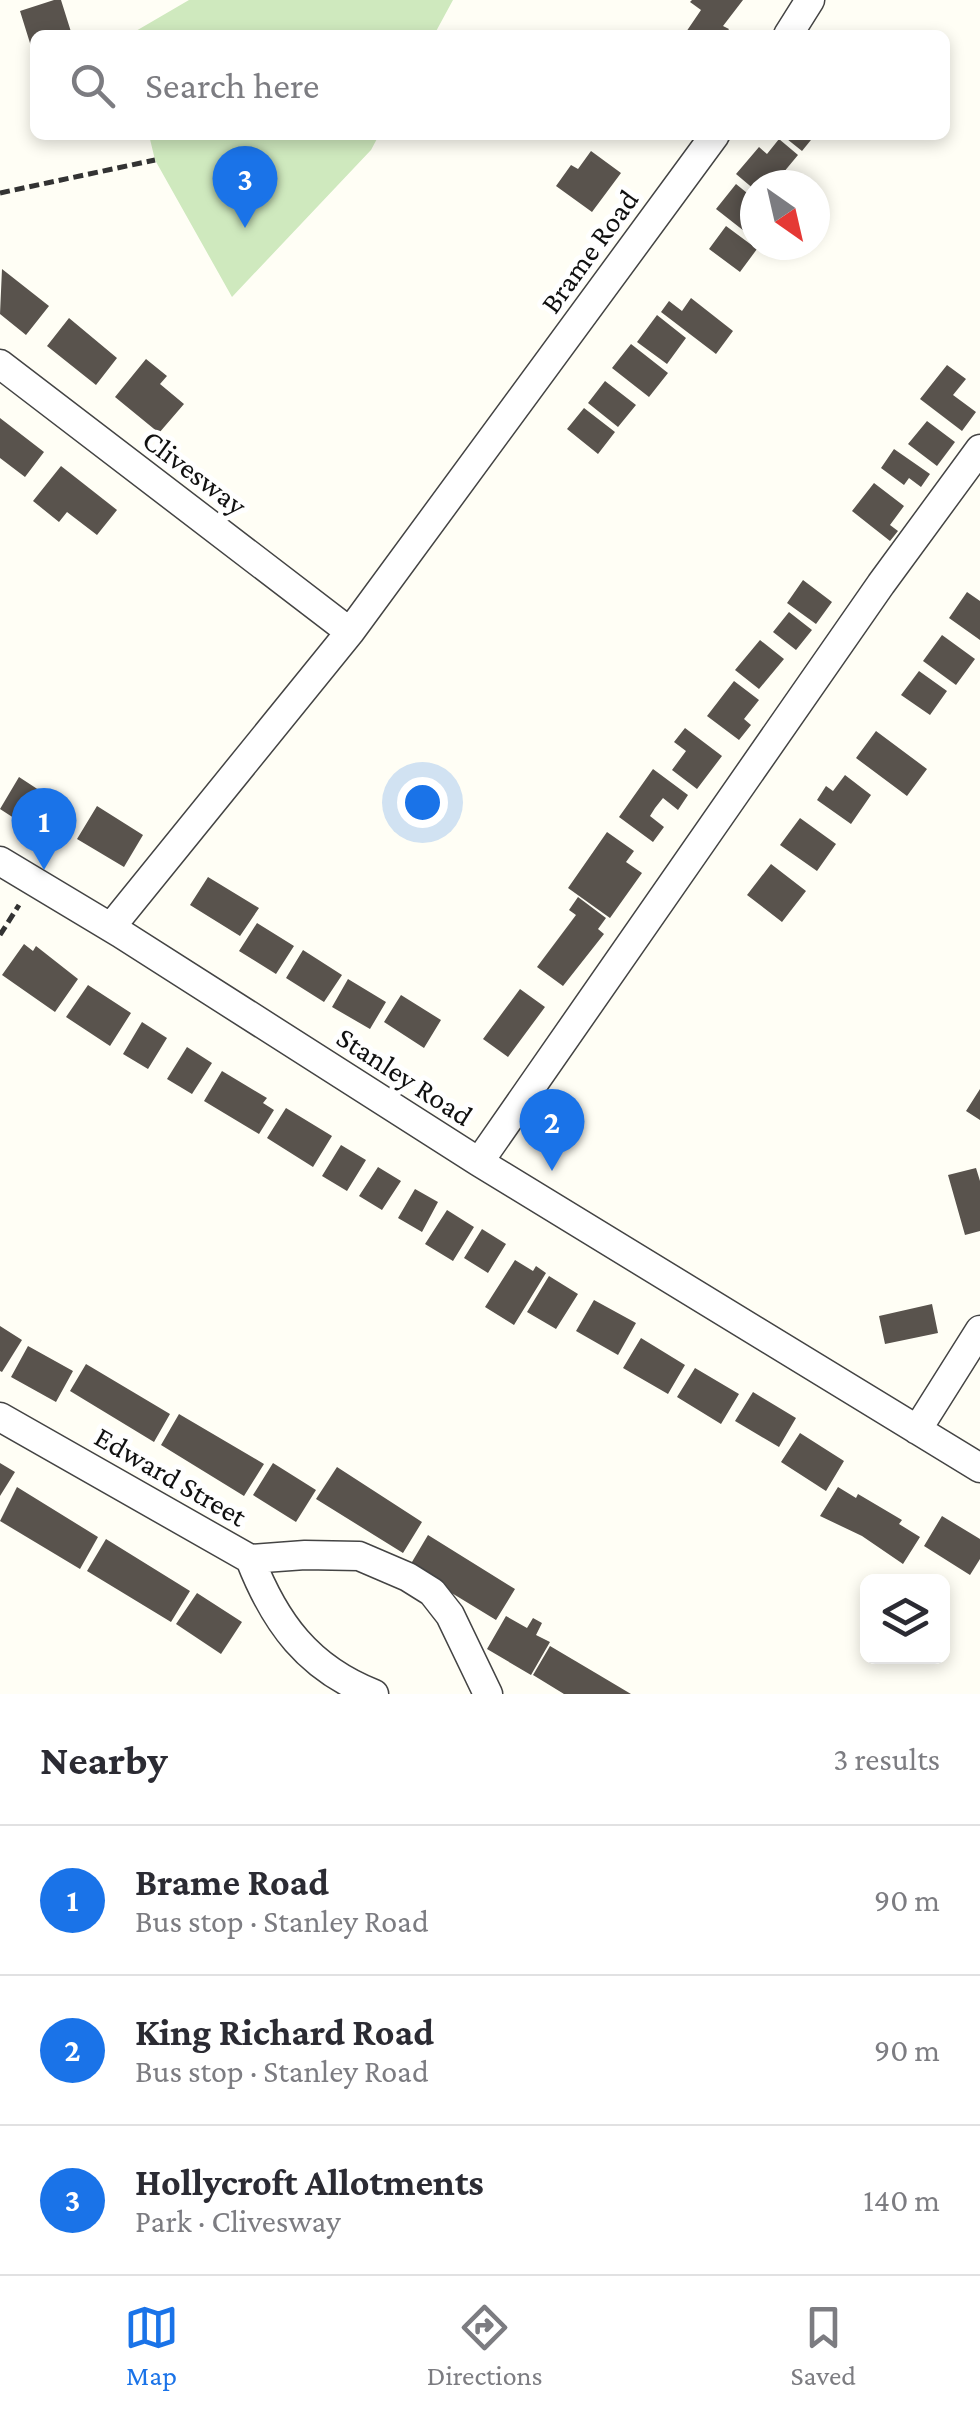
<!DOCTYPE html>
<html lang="en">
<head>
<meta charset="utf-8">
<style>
	body { margin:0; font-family:"Crimson Pro",serif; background:#f7f7f7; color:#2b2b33 }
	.controls { position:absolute; right:30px; bottom:30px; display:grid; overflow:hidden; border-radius:15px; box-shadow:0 5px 15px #0003 }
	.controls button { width:90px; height:90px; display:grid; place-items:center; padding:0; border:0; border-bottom:2px solid #e1e1e2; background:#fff; color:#2b2b33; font:50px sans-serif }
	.compass { position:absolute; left:740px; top:170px; width:90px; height:90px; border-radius:50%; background:#fff; box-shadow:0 5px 15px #0003; rotate:146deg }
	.you { position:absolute; left:422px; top:802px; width:35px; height:35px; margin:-25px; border:8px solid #fff; border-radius:50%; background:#1a73e8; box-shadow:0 0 0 15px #1a73e833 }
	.badge { display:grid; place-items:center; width:65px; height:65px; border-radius:50%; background:#1a73e8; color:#fff; font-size:32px; font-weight:700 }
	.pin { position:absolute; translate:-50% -82px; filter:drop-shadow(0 2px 5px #0008) }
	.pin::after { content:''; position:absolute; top:52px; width:35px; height:30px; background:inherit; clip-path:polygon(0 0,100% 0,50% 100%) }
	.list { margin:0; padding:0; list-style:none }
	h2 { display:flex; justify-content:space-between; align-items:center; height:130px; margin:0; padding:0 40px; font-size:42px }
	h2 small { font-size:32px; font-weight:400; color:#7c7c81 }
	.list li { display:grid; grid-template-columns:65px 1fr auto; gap:30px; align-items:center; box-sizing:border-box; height:150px; padding:0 40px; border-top:2px solid #e1e1e2 }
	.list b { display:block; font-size:38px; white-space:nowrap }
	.list p { margin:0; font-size:32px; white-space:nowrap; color:#7c7c81 }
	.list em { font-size:32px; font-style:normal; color:#7c7c81 }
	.icon { flex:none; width:55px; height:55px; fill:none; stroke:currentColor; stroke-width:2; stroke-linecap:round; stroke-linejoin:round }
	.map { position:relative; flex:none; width:980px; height:1694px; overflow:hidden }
	.search { position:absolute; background:#fff; box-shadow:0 5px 15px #0003; left:30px; right:30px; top:30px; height:110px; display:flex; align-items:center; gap:25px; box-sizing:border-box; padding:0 35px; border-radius:15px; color:#7c7c81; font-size:38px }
	.sheet { height:580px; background:#fff }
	nav { display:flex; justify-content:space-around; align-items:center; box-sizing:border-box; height:140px; border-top:2px solid #e1e1e2; background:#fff; font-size:28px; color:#7c7c81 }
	nav a { display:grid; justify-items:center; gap:5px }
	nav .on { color:#1a73e8 }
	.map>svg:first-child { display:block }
	.green { fill:#cfe9be }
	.building { fill:#59534d }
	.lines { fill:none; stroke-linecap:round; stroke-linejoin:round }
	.street-casing { stroke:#444; stroke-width:31 }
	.path { stroke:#333; stroke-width:5; stroke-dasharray:10 5; stroke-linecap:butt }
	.street { stroke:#fff; stroke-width:28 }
	.labels { text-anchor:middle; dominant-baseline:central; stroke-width:10; stroke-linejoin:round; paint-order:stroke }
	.street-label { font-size:30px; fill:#111; stroke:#fff }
</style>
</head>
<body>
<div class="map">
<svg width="980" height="1694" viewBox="0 0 980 1694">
	<rect width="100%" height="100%" fill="#fffef5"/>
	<path class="green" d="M 189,0 L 453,0 L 434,35 L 129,35 Z
		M 149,135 L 379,135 L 371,150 L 232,297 L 155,160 Z"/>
	<path class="building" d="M 54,0 L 61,0 L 72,35 L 35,35 L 34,56 L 20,11 Z
		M 692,0 L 743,0 L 723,26 L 729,29 L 725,35 L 684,35 L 701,10 L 690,2 Z
		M 782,135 L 815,135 L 802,151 Z
		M 779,139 L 798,155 L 783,173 L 797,185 L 755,185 L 755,190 L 736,174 L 759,147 L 767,154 Z
		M 591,151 L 621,173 L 592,212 L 556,186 L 571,165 L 578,169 Z
		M 736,184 L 752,197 L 745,205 L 755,213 L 753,238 L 716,209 Z
		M 726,226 L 757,249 L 740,272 L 709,249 Z
		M 2,269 L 49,306 L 26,335 L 0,314 Z
		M 691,298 L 733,331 L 716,354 L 661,312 L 669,301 L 682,311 Z
		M 657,315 L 686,338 L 667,364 L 637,342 Z
		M 69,318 L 117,358 L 96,385 L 47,346 Z
		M 631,344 L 668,373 L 649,397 L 612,368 Z
		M 146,359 L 167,376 L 160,384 L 184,404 L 159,433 L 115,397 Z
		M 947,365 L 966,379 L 953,395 L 976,412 L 962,431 L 920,399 Z
		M 605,381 L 636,405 L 618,427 L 588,403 Z
		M 584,408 L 615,432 L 598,454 L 567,429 Z
		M 0,418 L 44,452 L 25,477 L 0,458 Z
		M 927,421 L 955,442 L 937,466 L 908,444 Z
		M 894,449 L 930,474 L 921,487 L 909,478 L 904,485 L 881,468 Z
		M 61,466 L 117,510 L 97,535 L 67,512 L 59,522 L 33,501 Z
		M 874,483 L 904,506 L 890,525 L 898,531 L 890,541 L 852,511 Z
		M 803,580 L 832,602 L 816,624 L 787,603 Z
		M 967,592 L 980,601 L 980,640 L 949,618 Z
		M 789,612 L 812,630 L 796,650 L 773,632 Z
		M 942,635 L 975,659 L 956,685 L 923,661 Z
		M 760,640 L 784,659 L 759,689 L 735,670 Z
		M 919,671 L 947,691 L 930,715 L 901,695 Z
		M 734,681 L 759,700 L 744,719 L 751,725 L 739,740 L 707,716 Z
		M 685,728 L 722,756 L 697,789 L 672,770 L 686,751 L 674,742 Z
		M 876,731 L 927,769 L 907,796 L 856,758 Z
		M 653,769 L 688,795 L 678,810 L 663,798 L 655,808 L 650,816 L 664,827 L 653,842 L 619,817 Z
		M 845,775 L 871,795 L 851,824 L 817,800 L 826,786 L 833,791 Z
		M 19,777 L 71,811 L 51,842 L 0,809 Z
		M 97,806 L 143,835 L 124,867 L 77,839 Z
		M 800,818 L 836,844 L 817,871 L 780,845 Z
		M 607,832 L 634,851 L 626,862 L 642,873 L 610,918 L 568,888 Z
		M 771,864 L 806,891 L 782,922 L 747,895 Z
		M 208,877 L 259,908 L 240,936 L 190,905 Z
		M 578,897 L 606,918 L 598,929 L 604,934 L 563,986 L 537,967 L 576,915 L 569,910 Z
		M 257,923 L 294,946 L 276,974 L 239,951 Z
		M 24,944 L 33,951 L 36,946 L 78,979 L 55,1012 L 2,975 Z
		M 303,950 L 342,975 L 324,1002 L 286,978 Z
		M 348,979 L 386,1002 L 370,1029 L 332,1007 Z
		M 88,985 L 131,1013 L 110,1046 L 66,1017 Z
		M 520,989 L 545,1007 L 508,1057 L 483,1039 Z
		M 401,995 L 441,1020 L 424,1048 L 384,1022 Z
		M 142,1022 L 167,1038 L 148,1069 L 123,1054 Z
		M 187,1047 L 212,1063 L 192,1094 L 167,1079 Z
		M 222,1071 L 267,1098 L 263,1103 L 274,1110 L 259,1134 L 204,1101 Z
		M 980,1089 L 980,1120 L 966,1111 Z
		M 286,1108 L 332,1136 L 313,1167 L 267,1138 Z
		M 341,1145 L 366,1160 L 347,1191 L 322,1176 Z
		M 378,1167 L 401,1181 L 382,1210 L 359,1196 Z
		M 976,1168 L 980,1181 L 980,1231 L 965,1235 L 948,1175 Z
		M 415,1189 L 438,1202 L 422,1232 L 398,1218 Z
		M 447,1210 L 474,1227 L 453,1261 L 425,1244 Z
		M 482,1229 L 506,1244 L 488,1273 L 464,1258 Z
		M 515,1260 L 533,1271 L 536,1266 L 546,1273 L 514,1325 L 485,1307 Z
		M 549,1276 L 578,1294 L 556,1329 L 527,1312 Z
		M 594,1300 L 636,1323 L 618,1355 L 576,1331 Z
		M 932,1304 L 938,1333 L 885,1344 L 879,1316 Z
		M 0,1326 L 22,1340 L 2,1372 L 0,1371 Z
		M 641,1338 L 685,1365 L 668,1394 L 623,1368 Z
		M 28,1346 L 73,1371 L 56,1402 L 11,1377 Z
		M 86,1364 L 170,1414 L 154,1442 L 70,1391 Z
		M 695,1368 L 739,1394 L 721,1424 L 677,1397 Z
		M 753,1392 L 796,1418 L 779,1447 L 735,1421 Z
		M 179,1414 L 264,1464 L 244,1496 L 161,1445 Z
		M 800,1433 L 844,1461 L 826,1491 L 781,1462 Z
		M 0,1463 L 15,1472 L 0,1496 Z
		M 273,1463 L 316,1490 L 296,1522 L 253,1495 Z
		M 337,1467 L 422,1522 L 403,1553 L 316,1499 Z
		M 17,1487 L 98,1537 L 80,1569 L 0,1521 Z
		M 838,1487 L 856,1498 L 858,1494 L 902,1520 L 899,1524 L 920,1537 L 903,1564 L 862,1536 L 820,1516 Z
		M 942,1516 L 980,1539 L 980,1559 L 970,1575 L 924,1546 Z
		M 428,1535 L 515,1589 L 496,1620 L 409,1567 Z
		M 106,1539 L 190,1591 L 171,1622 L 87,1571 Z
		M 197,1593 L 242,1622 L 221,1654 L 176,1624 Z
		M 506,1616 L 527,1628 L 533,1618 L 542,1623 L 536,1635 L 550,1642 L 531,1675 L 487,1649 Z
		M 550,1646 L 594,1672 L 631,1694 L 564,1694 L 533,1675 Z"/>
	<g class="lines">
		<defs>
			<path id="street" d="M 788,35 L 810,0
				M 0,364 L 350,632
				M 0,861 L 120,933 L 479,1162 L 980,1468
				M 111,927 L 350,632 L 715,135
				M 479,1162 L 881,584 L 980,449
				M 0,1417 L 250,1559 L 305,1555 L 359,1556 L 408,1577 L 432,1592 L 450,1615 L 488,1694
				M 917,1430 L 980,1330
				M 250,1559 C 275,1623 308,1668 374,1694"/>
		</defs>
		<use href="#street" class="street-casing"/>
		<path class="path" d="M 0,193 L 155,160
			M 0,935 L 19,905"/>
		<use href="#street" class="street"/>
	</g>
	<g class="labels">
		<g class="street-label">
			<text transform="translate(589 251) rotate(-54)">Brame Road</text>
			<text transform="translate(195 472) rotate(37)">Clivesway</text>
			<text transform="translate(405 1076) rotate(33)">Stanley Road</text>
			<text transform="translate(171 1476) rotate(30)">Edward Street</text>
		</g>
	</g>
</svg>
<div class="controls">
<button><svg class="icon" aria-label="layers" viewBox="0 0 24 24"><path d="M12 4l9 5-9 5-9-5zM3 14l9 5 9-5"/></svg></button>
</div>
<svg class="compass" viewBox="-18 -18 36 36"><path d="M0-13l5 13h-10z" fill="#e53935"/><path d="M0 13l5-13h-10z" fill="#7c7c81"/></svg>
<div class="you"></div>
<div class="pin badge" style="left:44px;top:870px">1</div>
<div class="pin badge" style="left:552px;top:1171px">2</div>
<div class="pin badge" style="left:245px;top:228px">3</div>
<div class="search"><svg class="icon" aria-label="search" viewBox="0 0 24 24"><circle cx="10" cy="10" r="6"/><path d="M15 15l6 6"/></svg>Search here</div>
</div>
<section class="sheet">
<h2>Nearby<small>3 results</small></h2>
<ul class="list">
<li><span class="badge">1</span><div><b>Brame Road</b><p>Bus stop · Stanley Road</p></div><em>90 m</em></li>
<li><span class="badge">2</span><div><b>King Richard Road</b><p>Bus stop · Stanley Road</p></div><em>90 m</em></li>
<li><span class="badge">3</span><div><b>Hollycroft Allotments</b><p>Park · Clivesway</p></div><em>140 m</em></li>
</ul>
</section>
<nav>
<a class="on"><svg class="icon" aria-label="map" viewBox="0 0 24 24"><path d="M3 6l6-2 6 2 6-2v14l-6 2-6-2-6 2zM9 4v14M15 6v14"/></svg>Map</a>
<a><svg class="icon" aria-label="directions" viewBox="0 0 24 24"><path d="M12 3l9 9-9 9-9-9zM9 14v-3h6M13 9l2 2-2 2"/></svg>Directions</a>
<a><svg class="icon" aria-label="saved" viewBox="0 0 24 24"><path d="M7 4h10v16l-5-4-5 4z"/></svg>Saved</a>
</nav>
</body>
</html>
